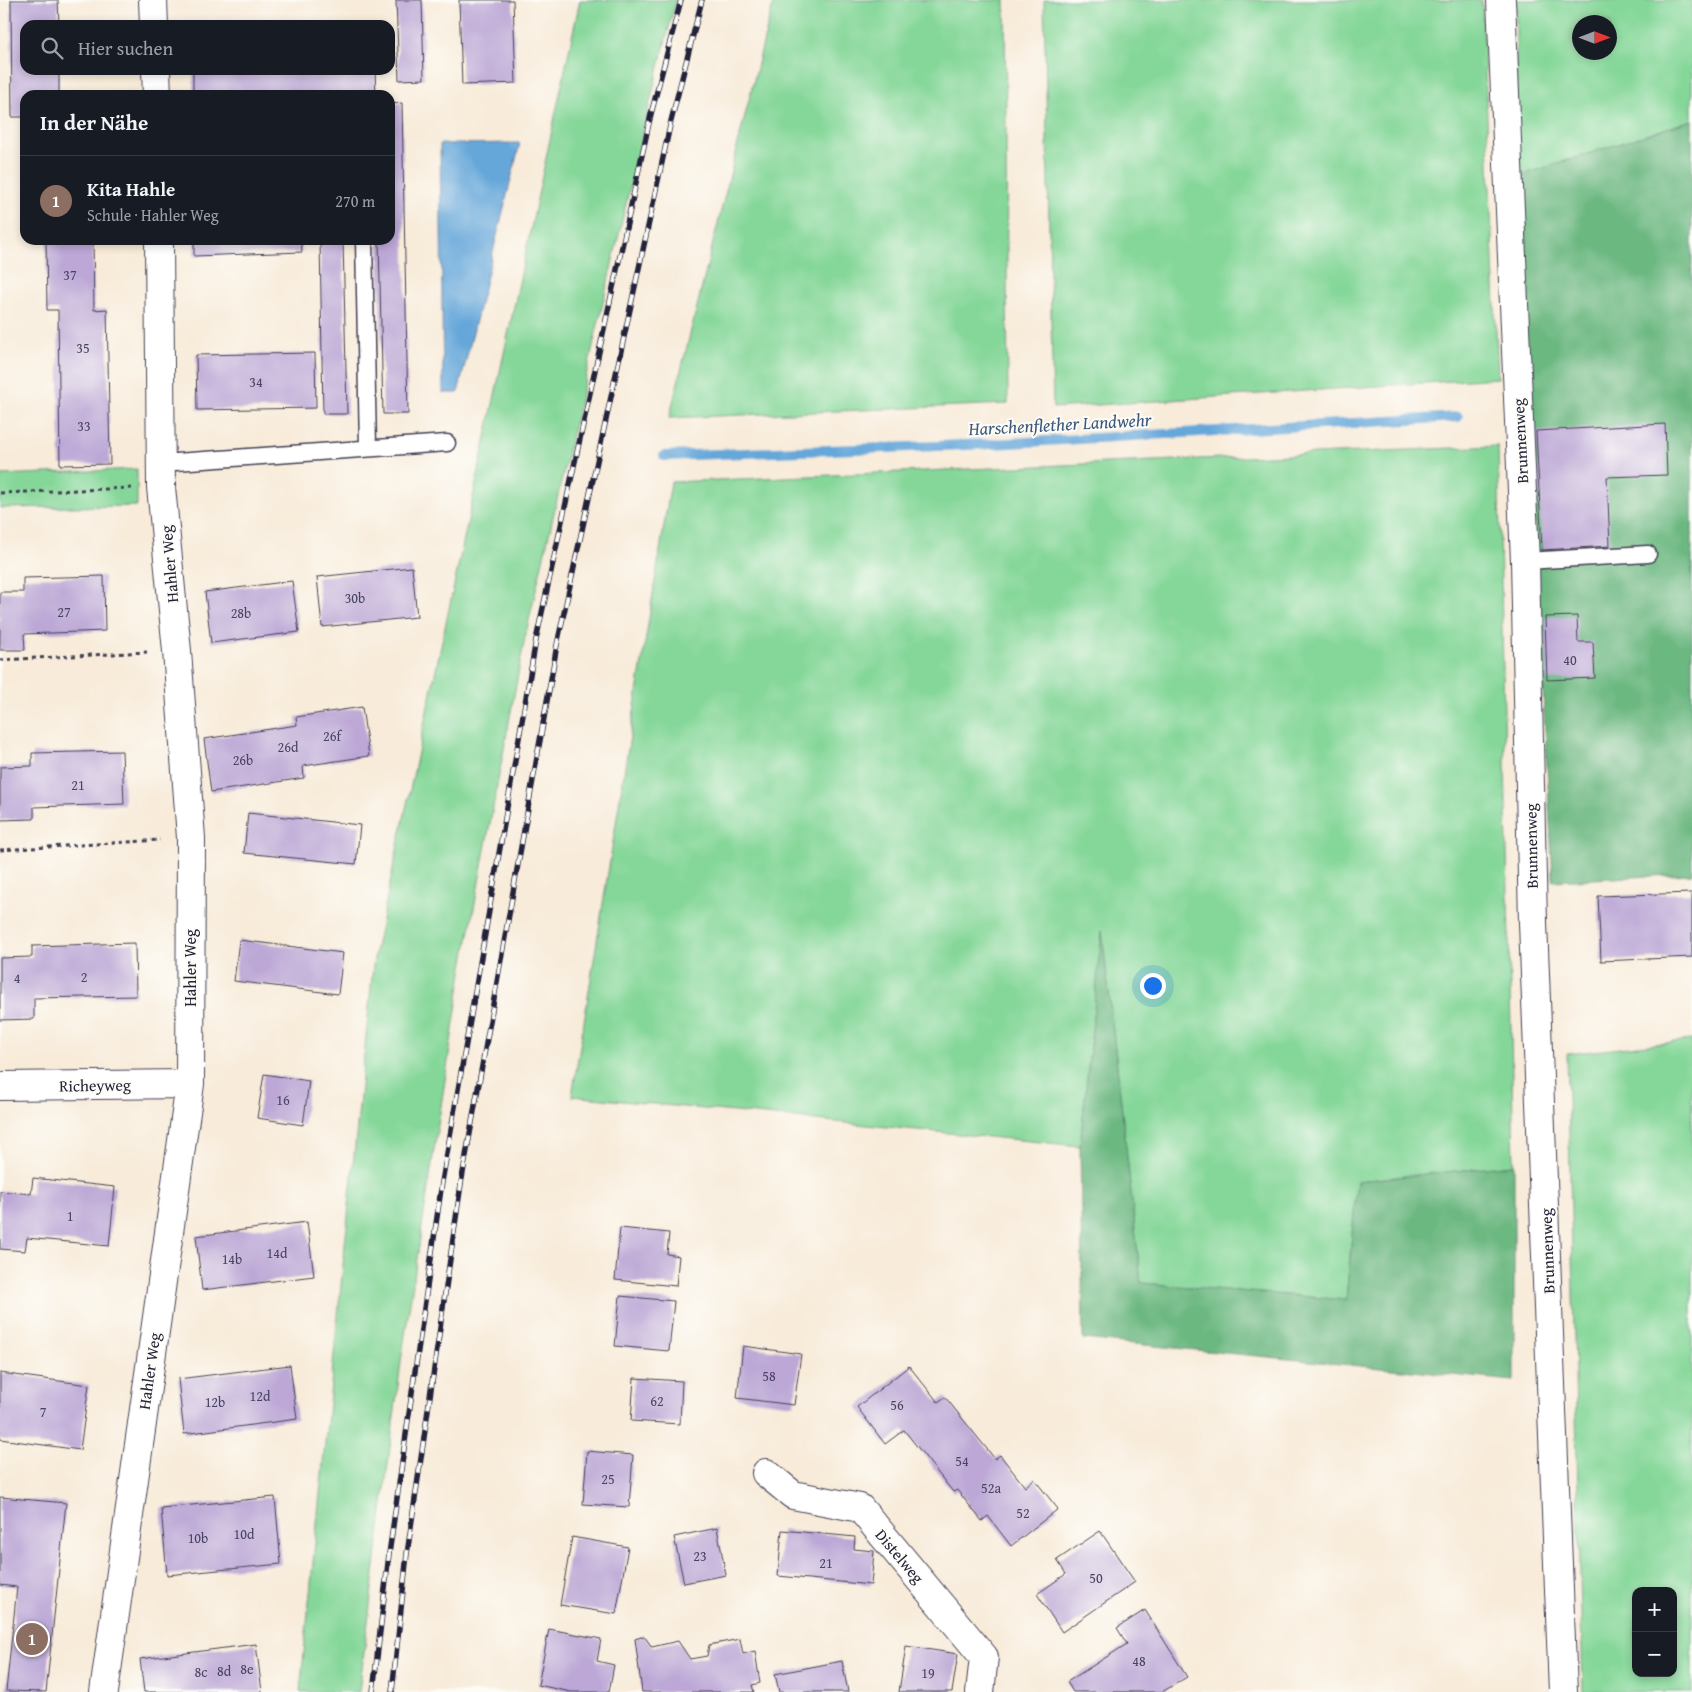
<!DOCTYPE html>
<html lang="de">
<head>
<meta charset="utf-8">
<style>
	body { margin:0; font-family:"Gentium Book Plus",serif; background:#20242c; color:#f1f3f6 }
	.controls { position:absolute; right:15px; bottom:15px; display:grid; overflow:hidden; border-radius:10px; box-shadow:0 2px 8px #0003 }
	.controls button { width:45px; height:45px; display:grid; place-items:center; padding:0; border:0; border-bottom:1px solid #363941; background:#171b24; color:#f1f3f6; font:25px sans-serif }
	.compass { position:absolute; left:1572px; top:15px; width:45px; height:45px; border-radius:50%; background:#171b24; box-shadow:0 2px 8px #0003; rotate:90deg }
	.you { position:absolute; left:1152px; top:985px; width:18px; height:18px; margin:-12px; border:4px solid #fff; border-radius:50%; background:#1a73e8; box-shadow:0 0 0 8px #1a73e833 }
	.badge { display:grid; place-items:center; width:32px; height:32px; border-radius:50%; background:#d690ce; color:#fff; font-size:16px; font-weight:700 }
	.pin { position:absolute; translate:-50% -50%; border:2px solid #fff; box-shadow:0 1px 5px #0006 }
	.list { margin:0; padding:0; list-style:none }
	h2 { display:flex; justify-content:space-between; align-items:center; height:65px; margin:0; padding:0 20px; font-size:21px }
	h2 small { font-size:16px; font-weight:400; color:#9ea1a6 }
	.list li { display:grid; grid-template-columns:32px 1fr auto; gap:15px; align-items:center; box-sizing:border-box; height:90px; padding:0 20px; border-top:1px solid #363941 }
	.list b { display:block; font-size:19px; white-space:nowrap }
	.list p { margin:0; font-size:16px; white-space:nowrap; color:#9ea1a6 }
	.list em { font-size:16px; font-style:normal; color:#9ea1a6 }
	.icon { flex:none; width:28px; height:28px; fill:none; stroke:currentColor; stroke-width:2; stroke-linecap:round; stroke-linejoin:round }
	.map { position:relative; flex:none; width:1692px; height:1692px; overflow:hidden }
	.search { position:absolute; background:#171b24; box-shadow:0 2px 8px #0003; left:20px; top:20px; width:375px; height:55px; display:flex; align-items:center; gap:12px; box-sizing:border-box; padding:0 18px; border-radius:15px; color:#9ea1a6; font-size:19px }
	.panel { position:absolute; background:#171b24; box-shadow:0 2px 8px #0003; left:20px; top:90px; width:375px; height:155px; border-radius:15px }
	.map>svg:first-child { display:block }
	.green { fill:#85d799; stroke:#547c6a; fill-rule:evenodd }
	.forest { fill:#6cb881; stroke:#476d5e }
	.water { fill:#66a7da; stroke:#44648a }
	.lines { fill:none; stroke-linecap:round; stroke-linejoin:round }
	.stream { stroke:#66a7da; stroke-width:10 }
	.building { fill:#bca7d6 }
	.lane-casing { stroke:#424053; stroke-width:19 }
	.street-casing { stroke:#424053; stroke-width:30 }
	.path { stroke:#424053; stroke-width:3; stroke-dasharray:4 4; stroke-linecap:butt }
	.lane { stroke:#fff; stroke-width:16 }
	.street { stroke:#fff; stroke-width:28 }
	.rail-casing { stroke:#22223b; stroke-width:5.5 }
	.rail { stroke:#fdfcf7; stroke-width:4; stroke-dasharray:11; stroke-linecap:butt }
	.labels { text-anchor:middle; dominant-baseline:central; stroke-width:4; stroke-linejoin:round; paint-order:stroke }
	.number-label { font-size:14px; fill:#484362 }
	.street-label { font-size:16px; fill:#22223b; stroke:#fdfcf7 }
	.water-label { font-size:18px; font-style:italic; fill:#3d577b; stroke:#fdfcf7 }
</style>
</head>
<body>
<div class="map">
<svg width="1692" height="1692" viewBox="0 0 1692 1692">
	<rect width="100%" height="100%" fill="#fdfcf7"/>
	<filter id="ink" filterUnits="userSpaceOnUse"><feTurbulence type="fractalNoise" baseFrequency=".02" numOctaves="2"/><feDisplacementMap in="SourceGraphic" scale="10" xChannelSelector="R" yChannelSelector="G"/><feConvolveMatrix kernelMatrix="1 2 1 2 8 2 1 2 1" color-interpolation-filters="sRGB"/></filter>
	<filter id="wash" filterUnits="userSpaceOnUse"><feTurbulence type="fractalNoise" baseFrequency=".0096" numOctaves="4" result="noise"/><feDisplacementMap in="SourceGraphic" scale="20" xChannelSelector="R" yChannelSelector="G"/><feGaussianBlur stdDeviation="1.12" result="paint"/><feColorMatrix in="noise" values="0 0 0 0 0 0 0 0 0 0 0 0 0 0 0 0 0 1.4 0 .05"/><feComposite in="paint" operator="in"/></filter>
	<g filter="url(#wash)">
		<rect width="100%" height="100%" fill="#f8ebd9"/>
		<path class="green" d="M 580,0 L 676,0 L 648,110 L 525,637 L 462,972 L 402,1354 L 359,1692 L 300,1692 L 374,957 Z
			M 774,0 L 1005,0 L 1008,404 L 669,418 Z
			M 1044,0 L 1482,0 L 1498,378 L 1053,408 Z
			M 1516,0 L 1692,0 L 1692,120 L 1516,177 ZM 1580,22 L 1610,22 L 1610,52 L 1580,52 Z
			M 1498,446 L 1514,1165 L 1357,1181 L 1346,1300 L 1141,1283 L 1102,934 L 1080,1146 L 572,1096 L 671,482 Z
			M 137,469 L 137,506 L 0,508 L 0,475 Z
			M 1692,1040 L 1692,1692 L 1583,1692 L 1567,1054 ZM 1636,1591 L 1673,1591 L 1673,1673 L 1636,1673 Z"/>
		<path class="forest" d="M 1692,120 L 1692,874 L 1553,881 L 1516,177 Z
			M 1102,931 L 1141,1283 L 1346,1300 L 1357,1181 L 1514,1165 L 1514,1381 L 1083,1339 L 1080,1146 Z"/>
		<path class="water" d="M 520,143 L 458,393 L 443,393 L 440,144 Z"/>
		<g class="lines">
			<path class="stream" d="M 664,456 L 992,444 L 1458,417"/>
		</g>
		<g id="blocks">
			<path class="building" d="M 11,0 L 58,0 L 59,25 L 25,25 L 25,70 L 59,70 L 59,95 L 25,95 L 25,117 L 12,117 Z
				M 396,0 L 422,0 L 424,79 L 399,80 Z
				M 459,0 L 513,0 L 516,83 L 462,85 Z
				M 193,70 L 375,70 L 376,95 L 193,95 Z
				M 402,103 L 408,414 L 383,414 L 379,240 L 390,240 L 390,104 Z
				M 46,240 L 93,240 L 94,310 L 107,309 L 110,464 L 60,465 L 58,310 L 47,310 Z
				M 194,240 L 301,240 L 302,252 L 194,256 Z
				M 320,240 L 343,240 L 347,414 L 323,414 Z
				M 315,353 L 316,408 L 197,410 L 196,355 Z
				M 1665,424 L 1667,475 L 1607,477 L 1610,546 L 1542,550 L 1536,431 Z
				M 412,567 L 417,617 L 322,627 L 317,577 Z
				M 104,576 L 105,631 L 24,634 L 25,650 L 0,650 L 0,592 L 23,592 L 23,578 Z
				M 292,581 L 299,632 L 211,643 L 205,592 Z
				M 1577,616 L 1578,642 L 1593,642 L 1595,678 L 1547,680 L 1545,617 Z
				M 362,707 L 369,756 L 303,766 L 304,778 L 211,792 L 204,739 L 297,725 L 296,717 Z
				M 122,751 L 124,804 L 34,807 L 34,819 L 0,820 L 0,767 L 32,766 L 32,753 Z
				M 248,813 L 360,825 L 356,864 L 244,853 Z
				M 1692,893 L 1692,957 L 1601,961 L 1598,896 Z
				M 239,940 L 343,953 L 338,994 L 234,981 Z
				M 135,943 L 136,996 L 34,998 L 34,1019 L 0,1020 L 0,958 L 32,957 L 32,946 Z
				M 264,1074 L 309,1081 L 303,1125 L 257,1118 Z
				M 33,1178 L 115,1187 L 109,1246 L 27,1238 L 25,1251 L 0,1249 L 0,1191 L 31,1194 Z
				M 307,1222 L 314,1276 L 202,1290 L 196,1236 Z
				M 620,1228 L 669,1233 L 667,1254 L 679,1256 L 676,1286 L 615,1280 Z
				M 620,1296 L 674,1301 L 669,1351 L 615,1346 Z
				M 743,1346 L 801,1354 L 794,1405 L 737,1398 Z
				M 290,1365 L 297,1419 L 184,1434 L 178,1379 Z
				M 909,1366 L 938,1402 L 945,1397 L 995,1459 L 1000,1455 L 1025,1487 L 1034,1479 L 1058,1509 L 1011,1546 L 988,1516 L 982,1521 L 957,1490 L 953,1492 L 904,1430 L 885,1444 L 857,1407 Z
				M 0,1373 L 89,1385 L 80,1450 L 0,1439 Z
				M 634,1378 L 682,1381 L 680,1424 L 631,1421 Z
				M 587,1451 L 633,1455 L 629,1507 L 583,1504 Z
				M 0,1497 L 66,1503 L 46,1692 L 6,1691 L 17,1587 L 0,1585 Z
				M 275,1497 L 281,1564 L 167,1575 L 161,1508 Z
				M 717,1528 L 726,1575 L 684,1583 L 674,1537 Z
				M 782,1530 L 855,1537 L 854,1549 L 874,1551 L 871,1585 L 778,1576 Z
				M 1100,1531 L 1135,1582 L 1062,1632 L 1037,1594 L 1066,1574 L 1057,1560 Z
				M 572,1537 L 628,1547 L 616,1614 L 560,1605 Z
				M 1145,1610 L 1187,1677 L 1162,1692 L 1073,1692 L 1067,1682 L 1127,1644 L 1117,1628 Z
				M 549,1629 L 601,1639 L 597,1661 L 614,1665 L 609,1692 L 571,1692 L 538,1685 Z
				M 644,1636 L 652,1647 L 678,1641 L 690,1659 L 707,1656 L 709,1645 L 740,1639 L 743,1654 L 755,1651 L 760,1683 L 752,1685 L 754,1692 L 642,1692 L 635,1639 Z
				M 256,1644 L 262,1692 L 144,1692 L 140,1659 Z
				M 906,1646 L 958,1654 L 952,1692 L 899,1692 Z
				M 842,1661 L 848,1692 L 779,1692 L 775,1674 Z"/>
		</g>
	</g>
	<g filter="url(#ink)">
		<use href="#blocks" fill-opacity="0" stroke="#424053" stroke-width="1"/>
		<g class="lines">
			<defs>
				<path id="lane" d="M 364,240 L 368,448
					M 161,463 L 447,443
					M 1525,561 L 1648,554"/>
				<path id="street" d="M 153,0 L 154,25
					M 1501,0 L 1525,561 L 1533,923 L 1563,1692
					M 156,70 L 157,95
					M 0,1086 L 190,1084
					M 766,1473 L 793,1495 L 860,1508 L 984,1657 L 980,1692
					M 104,1692 L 190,1084 L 191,838 L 177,651 L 161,487 L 159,240"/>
			</defs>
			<use href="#lane" class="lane-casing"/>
			<use href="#street" class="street-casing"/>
			<path class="path" d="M 0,493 L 132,488
				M 0,660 L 147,652
				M 0,850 L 160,840"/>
			<use href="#lane" class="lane"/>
			<use href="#street" class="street"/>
			<defs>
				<path id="rail" d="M 373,1692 L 389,1554 L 442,1182 L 536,640 L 651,114 L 681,0
					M 392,1692 L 407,1554 L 461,1184 L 557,645 L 671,121 L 702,0"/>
			</defs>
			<use href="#rail" class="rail-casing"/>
			<use href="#rail" class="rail"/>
		</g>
	</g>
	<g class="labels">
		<g class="number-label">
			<text x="70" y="275">37</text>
			<text x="83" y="348">35</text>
			<text x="256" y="382">34</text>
			<text x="84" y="426">33</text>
			<text x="355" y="598">30b</text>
			<text x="64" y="612">27</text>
			<text x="241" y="613">28b</text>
			<text x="1570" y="660">40</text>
			<text x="332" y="736">26f</text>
			<text x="288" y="747">26d</text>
			<text x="243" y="760">26b</text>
			<text x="78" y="785">21</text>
			<text x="84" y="977">2</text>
			<text x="17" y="978">4</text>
			<text x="283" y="1100">16</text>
			<text x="70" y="1216">1</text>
			<text x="277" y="1253">14d</text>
			<text x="232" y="1259">14b</text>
			<text x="769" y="1376">58</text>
			<text x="260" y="1396">12d</text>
			<text x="657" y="1401">62</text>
			<text x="215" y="1402">12b</text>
			<text x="897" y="1405">56</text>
			<text x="43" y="1412">7</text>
			<text x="962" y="1461">54</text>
			<text x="608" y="1479">25</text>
			<text x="991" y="1488">52a</text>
			<text x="1023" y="1513">52</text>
			<text x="244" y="1534">10d</text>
			<text x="198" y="1538">10b</text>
			<text x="700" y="1556">23</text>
			<text x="826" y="1563">21</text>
			<text x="1096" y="1578">50</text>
			<text x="1139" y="1661">48</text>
			<text x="247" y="1669">8e</text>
			<text x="224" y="1671">8d</text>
			<text x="201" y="1672">8c</text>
			<text x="928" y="1673">19</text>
		</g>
		<g class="street-label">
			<text transform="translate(1520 441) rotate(-93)">Brunnenweg</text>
			<text transform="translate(169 564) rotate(-95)">Hahler Weg</text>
			<text transform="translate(1531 846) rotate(-91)">Brunnenweg</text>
			<text transform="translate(190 968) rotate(-90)">Hahler Weg</text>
			<text transform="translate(95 1085) rotate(-1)">Richeyweg</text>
			<text transform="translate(1547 1251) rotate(-92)">Brunnenweg</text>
			<text transform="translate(149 1371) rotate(-82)">Hahler Weg</text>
			<text transform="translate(900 1556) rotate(50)">Distelweg</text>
		</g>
		<g class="water-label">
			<text transform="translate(1060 424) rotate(-3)">Harschenflether Landwehr</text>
		</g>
	</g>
</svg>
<div class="controls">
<button>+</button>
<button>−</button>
</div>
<svg class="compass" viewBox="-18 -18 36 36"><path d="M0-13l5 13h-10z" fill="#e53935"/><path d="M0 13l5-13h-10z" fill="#9ea1a6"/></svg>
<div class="you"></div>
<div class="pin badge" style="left:32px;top:1639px;background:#8d6e63">1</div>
<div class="search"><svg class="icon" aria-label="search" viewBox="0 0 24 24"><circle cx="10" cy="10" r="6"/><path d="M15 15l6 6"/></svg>Hier suchen</div>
<section class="panel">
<h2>In der Nähe<small></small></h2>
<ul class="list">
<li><span class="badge" style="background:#8d6e63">1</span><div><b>Kita Hahle</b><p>Schule · Hahler Weg</p></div><em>270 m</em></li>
</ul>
</section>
</div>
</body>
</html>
